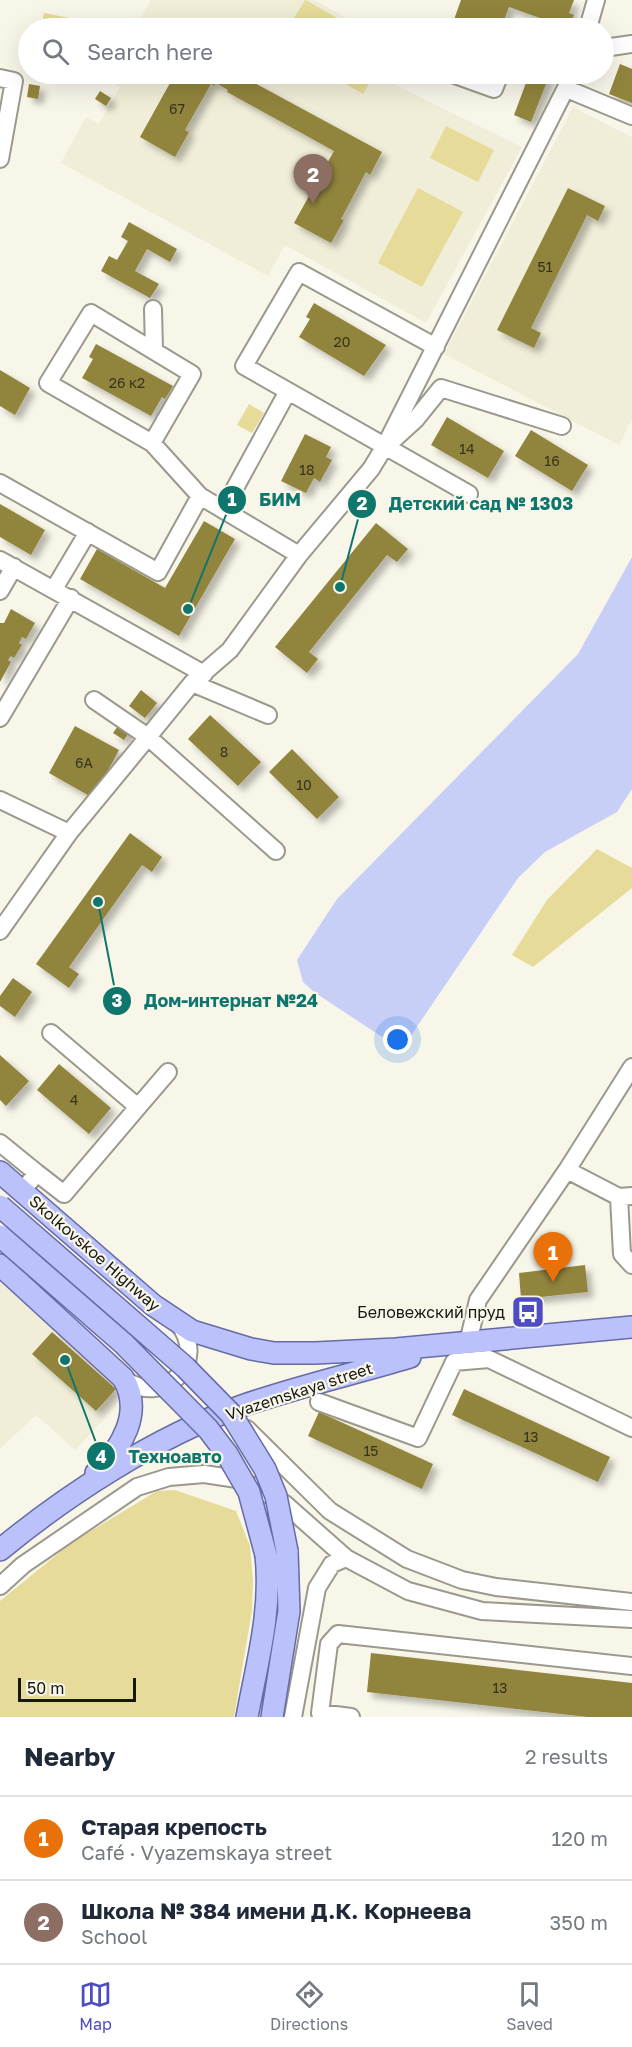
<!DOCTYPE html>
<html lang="en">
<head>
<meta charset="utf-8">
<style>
	body { margin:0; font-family:"Golos Text",sans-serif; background:#f2f2f3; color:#1f2937 }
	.scale { position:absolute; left:18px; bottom:15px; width:118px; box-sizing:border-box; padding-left:6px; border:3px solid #181813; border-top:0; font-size:16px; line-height:21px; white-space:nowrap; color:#181813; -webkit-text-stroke:4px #f8f6e9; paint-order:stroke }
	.you { position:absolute; left:398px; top:1040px; width:21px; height:21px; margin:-15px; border:4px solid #fff; border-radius:50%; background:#1a73e8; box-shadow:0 0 0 9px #1a73e833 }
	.badge { display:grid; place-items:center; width:39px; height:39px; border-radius:50%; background:#4e4cc3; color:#fff; font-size:20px; font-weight:700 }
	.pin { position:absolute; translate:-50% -50px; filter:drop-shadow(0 2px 3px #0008) }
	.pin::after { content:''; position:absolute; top:32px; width:21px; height:18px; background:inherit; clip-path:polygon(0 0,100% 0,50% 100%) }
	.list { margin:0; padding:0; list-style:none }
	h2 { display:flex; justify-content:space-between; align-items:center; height:78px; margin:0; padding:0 24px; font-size:26px }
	h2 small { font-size:20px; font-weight:400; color:#747a83 }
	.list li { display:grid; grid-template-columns:39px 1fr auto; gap:18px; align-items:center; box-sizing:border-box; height:84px; padding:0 24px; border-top:2px solid #e0e1e3 }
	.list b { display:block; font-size:22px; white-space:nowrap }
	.list p { margin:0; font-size:20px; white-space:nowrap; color:#747a83 }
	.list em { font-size:20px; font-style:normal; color:#747a83 }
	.icon { flex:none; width:33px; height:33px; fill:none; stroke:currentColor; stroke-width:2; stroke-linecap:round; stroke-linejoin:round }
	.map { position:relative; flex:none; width:632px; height:1717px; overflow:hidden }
	.search { position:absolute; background:#fff; box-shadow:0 6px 24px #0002; left:18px; right:18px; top:18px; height:66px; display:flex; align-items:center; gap:15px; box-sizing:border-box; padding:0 21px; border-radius:33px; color:#747a83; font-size:22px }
	.sheet { height:246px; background:#fff }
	nav { display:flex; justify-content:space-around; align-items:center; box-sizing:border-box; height:84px; border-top:2px solid #e0e1e3; background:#fff; font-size:16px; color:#747a83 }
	nav a { display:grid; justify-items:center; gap:3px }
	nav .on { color:#4e4cc3 }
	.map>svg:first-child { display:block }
	.built { fill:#f0edd8 }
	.green { fill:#e6db98 }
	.water { fill:#c8cff7 }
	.building { fill:#91843c; filter:url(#shadow) }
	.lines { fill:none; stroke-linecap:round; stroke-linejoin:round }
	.minor-casing { stroke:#9b998d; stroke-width:20 }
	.major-casing { stroke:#656ba7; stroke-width:24 }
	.minor { stroke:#fff; stroke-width:16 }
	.major { stroke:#bbc1fa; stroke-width:21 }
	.major-bridge-casing { stroke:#656ba7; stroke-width:24; stroke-linecap:butt }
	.major-bridge { stroke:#bbc1fa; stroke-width:21 }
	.labels { text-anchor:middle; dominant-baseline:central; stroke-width:4.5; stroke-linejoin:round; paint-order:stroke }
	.number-label { font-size:14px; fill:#36331d }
	.street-label { font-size:16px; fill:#181813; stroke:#f8f6e9 }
	.poi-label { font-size:16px; fill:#181813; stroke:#f8f6e9; text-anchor:end }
	.leader { fill:none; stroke:#0f766e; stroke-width:2 }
	.callout-dot { fill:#0f766e; stroke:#f8f6e9; stroke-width:2 }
	.mark-label { font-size:18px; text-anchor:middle; font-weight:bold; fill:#fff }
	.callout-label { font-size:18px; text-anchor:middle; font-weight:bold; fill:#0f766e; stroke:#f8f6e9; stroke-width:4.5; stroke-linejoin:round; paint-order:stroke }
</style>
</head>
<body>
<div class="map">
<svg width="632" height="1717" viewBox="0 0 632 1717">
	<defs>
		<filter id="shadow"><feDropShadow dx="5.5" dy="5.5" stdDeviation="3" flood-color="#0004"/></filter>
	</defs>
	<rect width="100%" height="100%" fill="#f8f6e9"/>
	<path class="built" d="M 151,0 L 315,0 L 363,28 L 135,28 Z
		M 110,74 L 383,74 L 381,78 L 522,147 L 426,323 L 285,245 L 268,276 L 61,163 L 86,117 L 99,124 L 120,87 L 107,80 Z
		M 573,107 L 632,137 L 632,419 L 619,445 L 444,354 Z
		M 0,1279 L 118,1385 L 116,1406 L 75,1450 L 36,1415 L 0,1449 Z"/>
	<path class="green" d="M 305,0 L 306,0 L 354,28 L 288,28 Z
		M 44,13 L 100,24 L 99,28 L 41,28 Z
		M 328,74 L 375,74 L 363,94 Z
		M 446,126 L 494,150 L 478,182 L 430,158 Z
		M 418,188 L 463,212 L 422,287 L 378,263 Z
		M 249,404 L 264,413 L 252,433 L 237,425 Z
		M 597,849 L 632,868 L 632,888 L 533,967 L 512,955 L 547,900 Z
		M 175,1490 L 236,1511 L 250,1546 L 253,1581 L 252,1610 L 234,1717 L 0,1717 L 0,1601 L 71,1543 L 157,1491 Z"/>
	<path class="water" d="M 632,557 L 632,789 L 617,812 L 545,852 L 518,878 L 410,1037 L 399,1044 L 379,1035 L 314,992 L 303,982 L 297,960 L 337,899 L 578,654 Z"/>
	<path class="building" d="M 461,0 L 574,0 L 569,13 L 574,15 L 568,28 L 509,7 L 501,28 L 451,28 Z
		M 620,64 L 632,69 L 632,103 L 609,94 Z
		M 175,74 L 238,74 L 382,152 L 370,175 L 366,172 L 341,219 L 344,220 L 331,243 L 294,223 L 334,151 L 227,92 L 228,90 L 216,83 L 214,86 L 211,84 L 185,130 L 189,132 L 175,157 L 140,137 Z
		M 522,74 L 550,74 L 531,122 L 514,115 L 526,83 L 519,80 Z
		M 29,84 L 40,86 L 38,99 L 27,97 Z
		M 100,91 L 111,98 L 106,106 L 95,99 Z
		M 568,188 L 605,206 L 598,221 L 587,215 L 531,328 L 541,333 L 534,348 L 497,330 Z
		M 129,222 L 177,249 L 170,262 L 147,249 L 135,271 L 159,284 L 150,298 L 101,271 L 109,256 L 117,260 L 128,241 L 121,237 Z
		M 314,303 L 386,345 L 364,376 L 299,337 L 310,319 L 306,317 Z
		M 96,344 L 173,386 L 165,399 L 162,397 L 151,416 L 82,378 L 93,359 L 89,357 Z
		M 0,370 L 30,388 L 15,415 L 0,406 Z
		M 447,417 L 504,451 L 488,478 L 431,445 Z
		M 531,430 L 588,465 L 572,491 L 515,456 Z
		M 305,434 L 331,447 L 326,457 L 332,460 L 320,482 L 314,478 L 306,493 L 281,481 Z
		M 0,504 L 45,530 L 31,555 L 0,537 Z
		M 204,521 L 235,539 L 179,636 L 80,579 L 97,549 L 165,588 Z
		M 376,523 L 408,549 L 397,562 L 387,555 L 309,652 L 318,659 L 307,673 L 275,647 Z
		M 11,609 L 35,623 L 26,639 L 22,637 L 19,643 L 22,645 L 14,658 L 11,656 L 8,660 L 11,662 L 0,682 L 0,623 L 4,623 Z
		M 141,690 L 157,703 L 145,718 L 129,706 Z
		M 210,715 L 261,762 L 238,786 L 188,739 Z
		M 120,723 L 131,730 L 124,740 L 113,733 Z
		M 75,726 L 119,750 L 93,798 L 49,773 Z
		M 292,749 L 339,797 L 317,819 L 269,772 Z
		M 130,833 L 162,857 L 152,872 L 142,865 L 69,967 L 79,974 L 69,988 L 36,964 Z
		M 13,978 L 32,992 L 15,1017 L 0,1006 L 0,996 Z
		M 0,1055 L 29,1081 L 6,1106 L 0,1100 Z
		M 59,1064 L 111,1108 L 89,1134 L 37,1090 Z
		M 585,1265 L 588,1292 L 521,1299 L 519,1273 Z
		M 52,1332 L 116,1389 L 96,1411 L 32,1354 Z
		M 464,1389 L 610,1457 L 598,1482 L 452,1415 Z
		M 319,1412 L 433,1464 L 422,1489 L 308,1436 Z
		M 371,1653 L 632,1683 L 632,1717 L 588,1717 L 367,1692 Z"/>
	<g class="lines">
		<defs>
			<path id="minor" d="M 588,28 L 596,0
				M 604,48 L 632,44
				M 455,75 L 494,89 L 500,74
				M 0,78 L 14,81 L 0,159
				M 567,89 L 632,116
				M 153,309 L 154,350
				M 436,347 L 299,272 L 244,366 L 469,494
				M 393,440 L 416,419 L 441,388 L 562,426
				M 152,443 L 192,374 L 91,313 L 48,383 L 152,443 L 200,496 L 299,555
				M 0,483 L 158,572 L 200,496
				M 223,510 L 288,391
				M 0,560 L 204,674
				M 54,589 L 88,532
				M 0,591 L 14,567
				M 192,683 L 268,715
				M 94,700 L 148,737 L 192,683 L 230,650 L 299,555 L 371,469 L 385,446 L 573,74
				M 0,718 L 71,598
				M 0,800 L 69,833
				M 0,931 L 69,833 L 148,737 L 276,851
				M 138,1107 L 168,1072
				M 0,1143 L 37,1173 L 22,1191
				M 567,1170 L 619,1197
				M 37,1173 L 64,1194 L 138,1107 L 51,1033
				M 632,1196 L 619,1197 L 622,1254 L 632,1265
				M 468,1343 L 478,1300 L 567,1170 L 632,1067
				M 123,1378 C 163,1410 211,1361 177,1322
				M 319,1402 L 418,1438 L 454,1362 L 489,1359 L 632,1428
				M 247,1429 L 330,1511 L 407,1559 L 462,1580 L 496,1587 L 632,1602
				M 0,1586 L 23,1565 L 137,1487 L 169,1477 L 204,1474 L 237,1479 L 259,1489 L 285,1504 L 346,1558 L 408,1591 L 482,1611 L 632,1619
				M 293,1717 L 317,1588 L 332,1564 L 346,1558
				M 351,1717 L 320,1713 L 329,1644 L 338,1634 L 632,1666"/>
			<path id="major" d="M 0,1172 L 153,1305 L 192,1331 L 251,1349 L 274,1353 L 315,1353 L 396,1349 L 632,1327
				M 0,1265 L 123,1378 C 144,1412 121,1449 96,1473
				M 0,1550 C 69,1493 155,1438 239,1407 C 295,1387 354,1374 410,1357
				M 247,1717 C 257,1663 272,1611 266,1555
				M 272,1717 L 289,1611 L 287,1551"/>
		</defs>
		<use href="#minor" class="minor-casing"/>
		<use href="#major" class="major-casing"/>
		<use href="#minor" class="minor"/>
		<use href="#major" class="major"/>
		<defs>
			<path id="major-bridge" d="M 0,1206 L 185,1367 L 231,1414 L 265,1469 L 276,1496 L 287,1551
				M 0,1236 L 124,1344 L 208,1429 L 227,1454 L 249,1492 L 266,1555"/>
		</defs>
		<use href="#major-bridge" class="major-bridge-casing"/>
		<use href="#major-bridge" class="major-bridge"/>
	</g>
	<defs>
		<symbol id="bus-square" viewBox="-11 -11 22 22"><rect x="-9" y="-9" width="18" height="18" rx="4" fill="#4e4cc3" stroke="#f8f6e9"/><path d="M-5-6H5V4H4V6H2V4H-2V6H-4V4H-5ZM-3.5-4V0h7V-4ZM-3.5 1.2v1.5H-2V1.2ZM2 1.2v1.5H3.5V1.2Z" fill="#fff"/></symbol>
	</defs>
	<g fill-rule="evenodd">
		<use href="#bus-square" x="509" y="1293" width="38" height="38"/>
	</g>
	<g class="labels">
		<g class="number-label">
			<text x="177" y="108">67</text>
			<text x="545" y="266">51</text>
			<text x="342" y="341">20</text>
			<text x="127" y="382">26 к2</text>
			<text x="467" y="448">14</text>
			<text x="552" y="460">16</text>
			<text x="307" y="469">18</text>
			<text x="224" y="751">8</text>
			<text x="84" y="762">6А</text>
			<text x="304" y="784">10</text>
			<text x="74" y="1099">4</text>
			<text x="531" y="1436">13</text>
			<text x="371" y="1450">15</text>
			<text x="500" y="1687">13</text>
		</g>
		<g class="street-label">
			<text transform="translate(95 1253) rotate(41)">Skolkovskoe Highway</text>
			<text transform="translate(299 1391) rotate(-18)">Vyazemskaya street</text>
		</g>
		<g class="poi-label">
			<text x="505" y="1312">Беловежский пруд</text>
		</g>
	</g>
	<path class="leader" d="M188 609L232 500M340 587L362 504M98 902L117 1001M65 1360L101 1456"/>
	<g class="callout-dot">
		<circle cx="188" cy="609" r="6"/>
		<circle cx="340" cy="587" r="6"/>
		<circle cx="98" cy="902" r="6"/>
		<circle cx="65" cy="1360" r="6"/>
		<circle cx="232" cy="500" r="15"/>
		<circle cx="362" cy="504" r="15"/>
		<circle cx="117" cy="1001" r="15"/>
		<circle cx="101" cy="1456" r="15"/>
	</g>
	<g class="mark-label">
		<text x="232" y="506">1</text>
		<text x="362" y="510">2</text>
		<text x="117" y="1007">3</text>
		<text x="101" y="1463">4</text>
	</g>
	<g class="callout-label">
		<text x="280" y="506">БИМ</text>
		<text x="481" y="510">Детский сад № 1303</text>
		<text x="231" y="1007">Дом-интернат №24</text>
		<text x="175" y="1463">Техноавто</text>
	</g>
</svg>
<div class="scale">50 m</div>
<div class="you"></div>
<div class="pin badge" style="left:553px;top:1282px;background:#e8710a">1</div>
<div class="pin badge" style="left:313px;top:204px;background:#8d6e63">2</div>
<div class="search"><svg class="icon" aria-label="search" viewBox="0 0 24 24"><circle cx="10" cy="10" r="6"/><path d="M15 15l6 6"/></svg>Search here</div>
</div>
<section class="sheet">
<h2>Nearby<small>2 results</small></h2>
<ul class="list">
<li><span class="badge" style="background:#e8710a">1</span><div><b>Старая крепость</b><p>Café · Vyazemskaya street</p></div><em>120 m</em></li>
<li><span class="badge" style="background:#8d6e63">2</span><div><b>Школа № 384 имени Д.К. Корнеева</b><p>School</p></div><em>350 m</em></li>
</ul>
</section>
<nav>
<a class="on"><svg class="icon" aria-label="map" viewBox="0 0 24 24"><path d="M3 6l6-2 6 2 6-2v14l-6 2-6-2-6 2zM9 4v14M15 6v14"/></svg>Map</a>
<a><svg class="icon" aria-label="directions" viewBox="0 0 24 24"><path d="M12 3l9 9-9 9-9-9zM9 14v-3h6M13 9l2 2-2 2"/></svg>Directions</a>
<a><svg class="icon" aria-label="saved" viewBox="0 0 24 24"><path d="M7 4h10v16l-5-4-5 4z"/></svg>Saved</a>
</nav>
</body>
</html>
